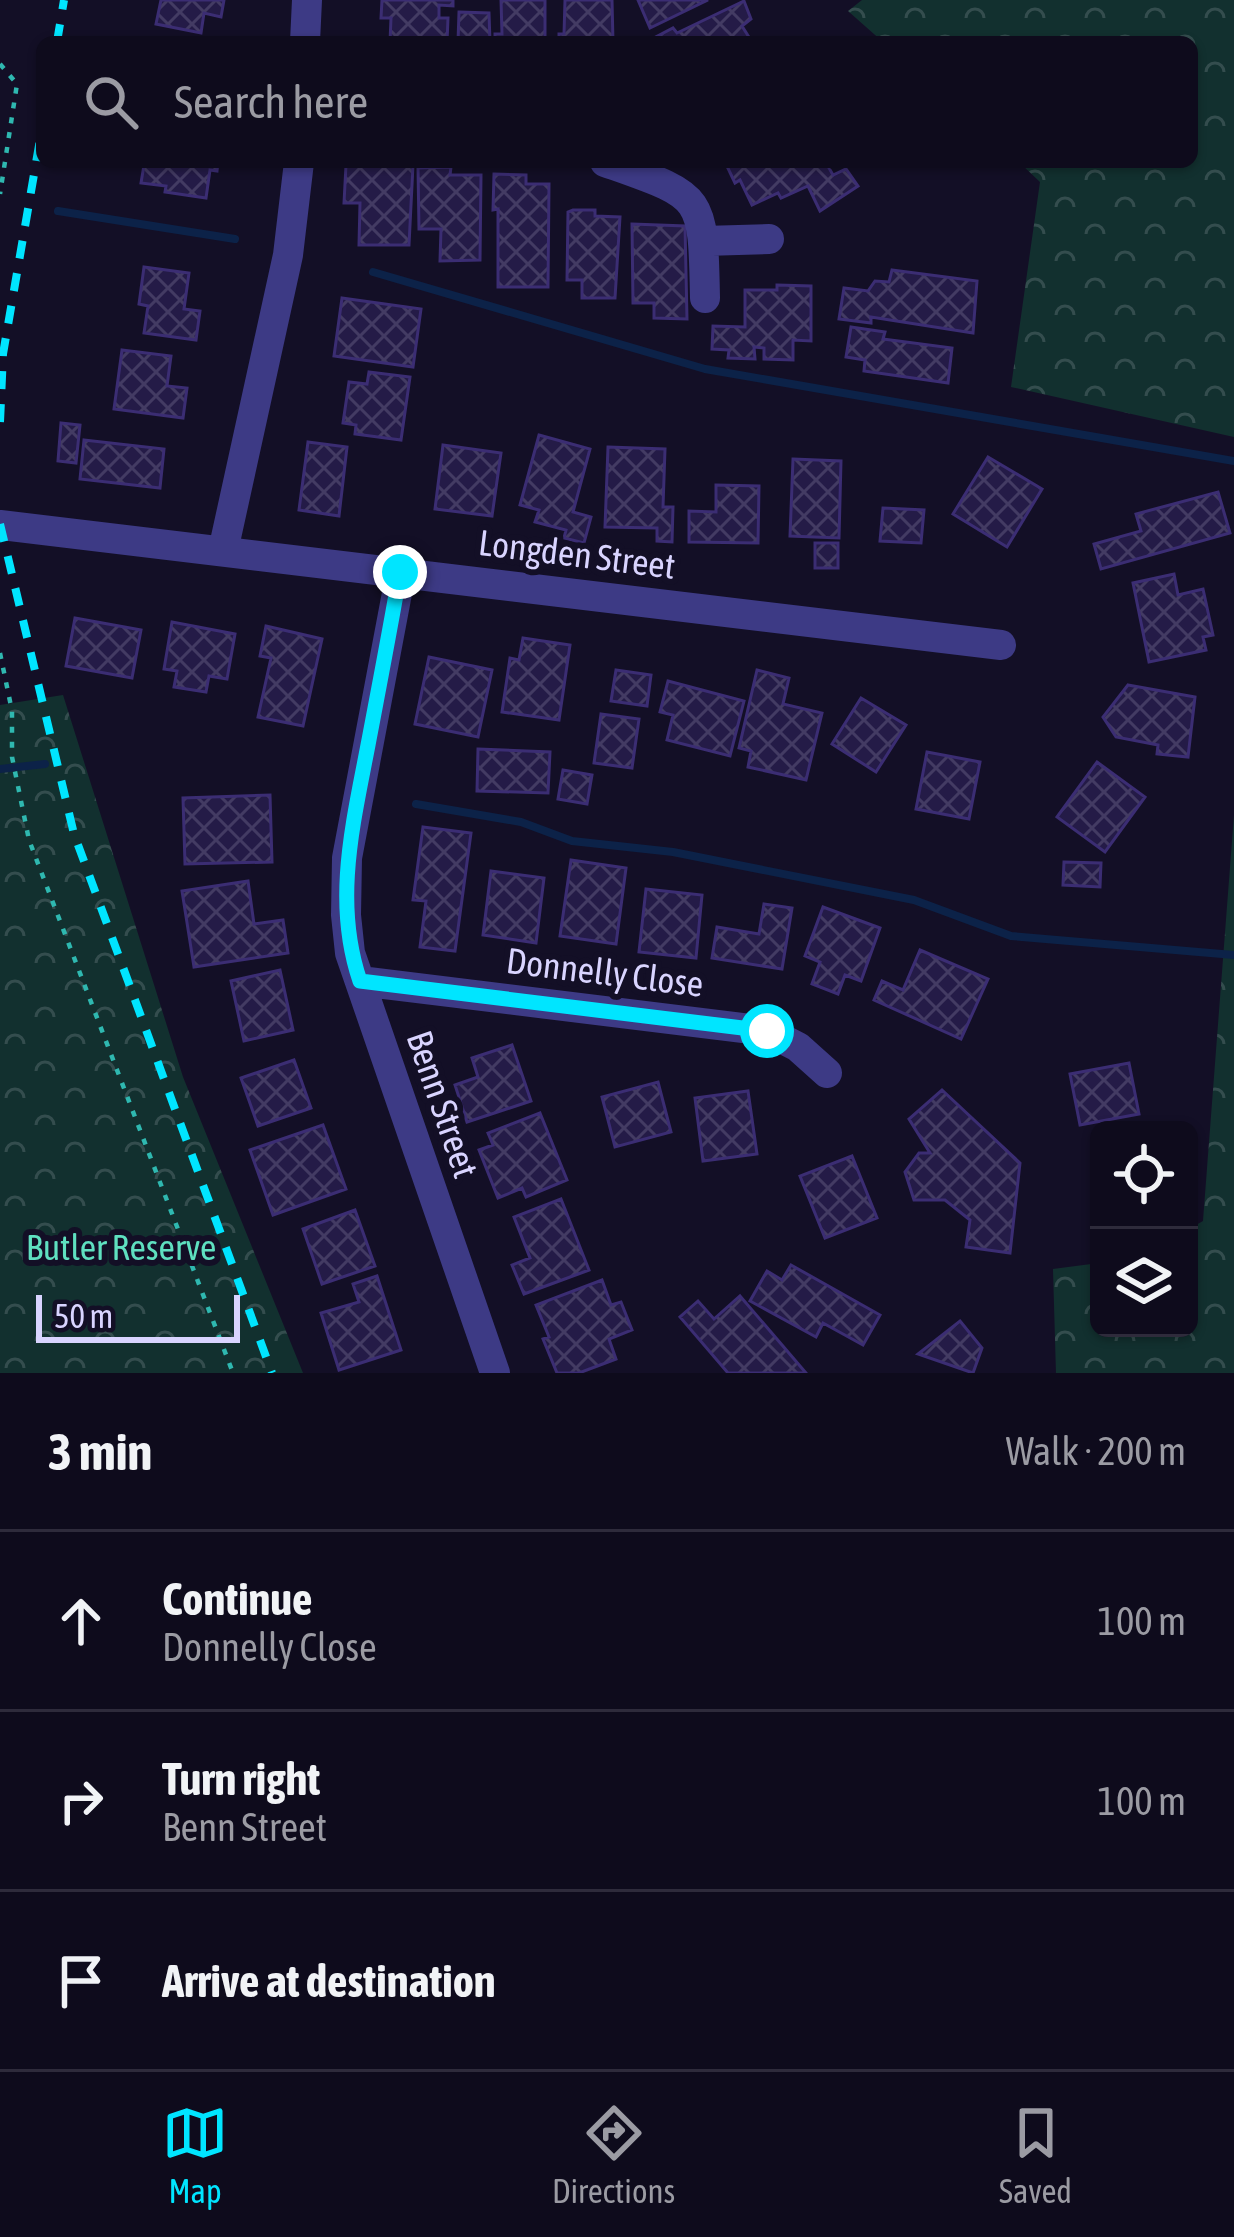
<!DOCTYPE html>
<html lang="en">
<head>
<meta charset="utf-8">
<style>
	body { margin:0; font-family:"Asap Condensed",sans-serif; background:#171425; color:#f1f3f6 }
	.controls { position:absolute; right:36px; bottom:36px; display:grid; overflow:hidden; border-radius:18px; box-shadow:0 3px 9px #0004 }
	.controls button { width:108px; height:108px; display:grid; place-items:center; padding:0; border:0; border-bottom:3px solid #2e2b3b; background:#0e0b1c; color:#f1f3f6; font:60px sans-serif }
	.scale { position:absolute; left:36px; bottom:30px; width:204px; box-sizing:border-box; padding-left:12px; border:6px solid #d9d4ff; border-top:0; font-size:33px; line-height:42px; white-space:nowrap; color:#d9d4ff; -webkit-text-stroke:9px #130f26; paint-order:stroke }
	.stop { position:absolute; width:36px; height:36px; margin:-27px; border:9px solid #00e5ff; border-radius:50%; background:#fff }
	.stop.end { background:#00e5ff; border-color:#fff; box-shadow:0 3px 12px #0008 }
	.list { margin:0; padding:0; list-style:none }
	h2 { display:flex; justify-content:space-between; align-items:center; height:156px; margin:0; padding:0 48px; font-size:51px }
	h2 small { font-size:39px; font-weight:400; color:#9b9ba3 }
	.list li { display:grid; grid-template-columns:78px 1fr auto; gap:36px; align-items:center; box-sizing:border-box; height:180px; padding:0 48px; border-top:3px solid #2e2b3b }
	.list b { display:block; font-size:45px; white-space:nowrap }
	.list p { margin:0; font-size:39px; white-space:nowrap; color:#9b9ba3 }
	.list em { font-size:39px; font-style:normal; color:#9b9ba3 }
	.icon { flex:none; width:66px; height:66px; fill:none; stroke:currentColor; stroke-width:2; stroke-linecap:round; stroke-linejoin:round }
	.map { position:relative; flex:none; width:1234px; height:1373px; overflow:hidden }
	.search { position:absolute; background:#0e0b1c; box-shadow:0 3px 9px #0004; left:36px; right:36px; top:36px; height:132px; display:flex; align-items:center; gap:30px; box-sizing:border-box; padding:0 42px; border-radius:18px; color:#9b9ba3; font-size:45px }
	.sheet { height:696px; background:#0e0b1c }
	nav { display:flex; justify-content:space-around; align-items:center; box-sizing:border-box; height:168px; border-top:3px solid #2e2b3b; background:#0e0b1c; font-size:33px; color:#9b9ba3 }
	nav a { display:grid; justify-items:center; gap:6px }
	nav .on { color:#00e5ff }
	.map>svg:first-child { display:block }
	.forest { fill:url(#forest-crowns) }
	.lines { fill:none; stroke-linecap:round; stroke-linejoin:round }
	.stream { stroke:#0c2248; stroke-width:8 }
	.building { fill:url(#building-cross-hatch); stroke:#3b2d73; stroke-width:3 }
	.path { stroke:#2fb8b0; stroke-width:4.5; stroke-dasharray:6 9; stroke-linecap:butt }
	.minor { stroke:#3d3a85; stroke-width:30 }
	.rail { stroke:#00e5ff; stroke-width:8; stroke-dasharray:18 15; stroke-linecap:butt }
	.route { stroke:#00e5ff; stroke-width:15 }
	.labels { text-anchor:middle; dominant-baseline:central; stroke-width:12; stroke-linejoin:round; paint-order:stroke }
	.street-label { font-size:36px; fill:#d9d4ff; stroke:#130f26 }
	.park-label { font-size:36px; fill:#5fe0c0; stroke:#130f26 }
</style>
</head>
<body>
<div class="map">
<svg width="1234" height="1373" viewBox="0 0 1234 1373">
	<defs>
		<pattern id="forest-crowns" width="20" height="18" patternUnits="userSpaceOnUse" patternTransform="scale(3)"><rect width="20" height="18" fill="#12302f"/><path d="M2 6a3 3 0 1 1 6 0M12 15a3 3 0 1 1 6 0" fill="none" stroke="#344d4e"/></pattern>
		<pattern id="building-cross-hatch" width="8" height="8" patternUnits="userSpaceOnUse" patternTransform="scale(3)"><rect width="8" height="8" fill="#241b47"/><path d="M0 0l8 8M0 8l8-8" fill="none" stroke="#433b63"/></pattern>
	</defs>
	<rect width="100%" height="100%" fill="#130f26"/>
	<path class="forest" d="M 862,0 L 1234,0 L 1234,437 L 1011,387 L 1040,182 L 1019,162 L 1192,162 L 1192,42 L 883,42 L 848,11 Z
		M 63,695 L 183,1077 L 303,1373 L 0,1373 L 0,705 Z
		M 1234,815 L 1234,1373 L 1056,1373 L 1053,1269 L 1099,1263 L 1099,1328 L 1189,1328 L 1189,1229 L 1203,1221 Z"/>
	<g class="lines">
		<path class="stream" d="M 58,211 L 235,239
			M 373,272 L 705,369 L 1234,461
			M 0,769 L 45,764
			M 416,804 L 521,822 L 572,841 L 673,852 L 914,900 L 1011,936 L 1234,955"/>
	</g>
	<path class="building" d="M 161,0 L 224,0 L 221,17 L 204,13 L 201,33 L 156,24 Z
		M 382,0 L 453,0 L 453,6 L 439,5 L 439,18 L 448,18 L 447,42 L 390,42 L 391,18 L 381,18 Z
		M 501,0 L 545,0 L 545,42 L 495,42 L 495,34 L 502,34 Z
		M 565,0 L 612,0 L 613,42 L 559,42 L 559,34 L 564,34 Z
		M 638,0 L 708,0 L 650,28 Z
		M 744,1 L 751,19 L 742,26 L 752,42 L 646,42 L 673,28 L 677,33 Z
		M 459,12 L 489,13 L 490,42 L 458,42 Z
		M 218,162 L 217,171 L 210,170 L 206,198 L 165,192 L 166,186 L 141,183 L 144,165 L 132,163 Z
		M 725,162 L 834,162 L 829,168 L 833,175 L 846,169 L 858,186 L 820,211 L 808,186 L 781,198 L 778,193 L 752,205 L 740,180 L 735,183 Z
		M 346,165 L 413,165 L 409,245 L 359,245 L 360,203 L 344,203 Z
		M 451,167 L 450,175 L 481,175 L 480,260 L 440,261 L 441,229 L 419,229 L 418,168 Z
		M 494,174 L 526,175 L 526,184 L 549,184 L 548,287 L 498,287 L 498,209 L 493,210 Z
		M 573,210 L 595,210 L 595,216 L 620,217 L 615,298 L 582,298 L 582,280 L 567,280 L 568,212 Z
		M 632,224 L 685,226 L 687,319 L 654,318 L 654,303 L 633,303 Z
		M 144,267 L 189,273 L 184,309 L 200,311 L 196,340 L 144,333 L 148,306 L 139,304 Z
		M 892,270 L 977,281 L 973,333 L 871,317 L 871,323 L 839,319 L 844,288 L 868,291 L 875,281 L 889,282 Z
		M 777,285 L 811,286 L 811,341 L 793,340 L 793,360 L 764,359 L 764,348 L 754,347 L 755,359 L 728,358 L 729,350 L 712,349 L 713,326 L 745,327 L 745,290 L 777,290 Z
		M 342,298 L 421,309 L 413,367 L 334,356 Z
		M 851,327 L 885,332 L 883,339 L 952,348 L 948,383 L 864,371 L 865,360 L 846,357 Z
		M 122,350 L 171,356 L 167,386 L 187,388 L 183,418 L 114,409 Z
		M 369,372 L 410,377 L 401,440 L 355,434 L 356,425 L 343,423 L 349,382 L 367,384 Z
		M 61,423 L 80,425 L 76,463 L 58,461 Z
		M 539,435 L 590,449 L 573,512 L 591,517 L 584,543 L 564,538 L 566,530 L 535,522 L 539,510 L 520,505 Z
		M 84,440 L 164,449 L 160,488 L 80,479 Z
		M 308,442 L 347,447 L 339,516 L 299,510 Z
		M 443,445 L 501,453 L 492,516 L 435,509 Z
		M 608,447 L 665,449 L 663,507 L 673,507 L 672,542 L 657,541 L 657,528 L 605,527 Z
		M 988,457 L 1042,489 L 1007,547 L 953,514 Z
		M 793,459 L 841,461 L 839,538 L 790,536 Z
		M 716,485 L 759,486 L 758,543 L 689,542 L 689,511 L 716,512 Z
		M 1218,492 L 1230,533 L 1101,569 L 1094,544 L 1141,531 L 1136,514 Z
		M 883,508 L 924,510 L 921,543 L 880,541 Z
		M 815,543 L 838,543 L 838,568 L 815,568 Z
		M 1174,574 L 1178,595 L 1203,589 L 1213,635 L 1203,637 L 1206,650 L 1149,662 L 1133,583 Z
		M 75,618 L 141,630 L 132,678 L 66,666 Z
		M 172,622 L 235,634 L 227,679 L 209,676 L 206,692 L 174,687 L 177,671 L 164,669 Z
		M 266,626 L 322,639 L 303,726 L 258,717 L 271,658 L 260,656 Z
		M 523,638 L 570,645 L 559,720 L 502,712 L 510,658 L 519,660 Z
		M 429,657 L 492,670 L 478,737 L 415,724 Z
		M 616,670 L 651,675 L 647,706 L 611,701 Z
		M 757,670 L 789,678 L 783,704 L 822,713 L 806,780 L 748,767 L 751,751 L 739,748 Z
		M 668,681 L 744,701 L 730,756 L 667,740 L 673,715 L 660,712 Z
		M 1128,685 L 1195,697 L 1188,757 L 1157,754 L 1158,745 L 1116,737 L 1103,717 Z
		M 861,698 L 906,725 L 876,772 L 832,744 Z
		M 601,714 L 639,719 L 632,768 L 594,763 Z
		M 478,749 L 550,752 L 548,793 L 477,791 Z
		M 927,752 L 980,762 L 969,819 L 916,809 Z
		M 1097,762 L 1145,797 L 1105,852 L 1057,817 Z
		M 563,770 L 592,775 L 587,804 L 558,799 Z
		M 270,795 L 272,862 L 185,864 L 183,798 Z
		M 423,827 L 471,833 L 455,951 L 420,947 L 426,901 L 413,900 Z
		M 571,860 L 626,868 L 616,944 L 560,936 Z
		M 1064,862 L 1101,863 L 1100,887 L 1063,885 Z
		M 491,871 L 544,878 L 536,943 L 483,935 Z
		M 248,881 L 254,924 L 283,920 L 288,953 L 194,967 L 182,891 Z
		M 646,889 L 702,895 L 696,958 L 639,952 Z
		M 764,904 L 792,908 L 782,969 L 712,958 L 717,927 L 759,934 Z
		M 823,907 L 880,928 L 861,981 L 845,975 L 838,994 L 812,984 L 820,962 L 805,956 Z
		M 920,950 L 988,979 L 961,1039 L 874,1000 L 882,981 L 903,990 Z
		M 280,970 L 293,1030 L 244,1041 L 231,981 Z
		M 512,1045 L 531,1101 L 467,1122 L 455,1085 L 478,1077 L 472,1058 Z
		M 294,1060 L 311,1108 L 258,1126 L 241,1078 Z
		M 1129,1063 L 1139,1114 L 1080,1125 L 1070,1074 Z
		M 658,1082 L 671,1132 L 615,1147 L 602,1097 Z
		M 942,1090 L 1020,1163 L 1010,1253 L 966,1247 L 970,1220 L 945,1200 L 914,1200 L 905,1172 L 919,1153 L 930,1153 L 909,1119 Z
		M 748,1091 L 757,1154 L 703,1161 L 695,1098 Z
		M 540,1113 L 567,1180 L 526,1197 L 522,1188 L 498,1198 L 479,1150 L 493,1145 L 488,1133 Z
		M 323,1125 L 346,1189 L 273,1215 L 250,1150 Z
		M 852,1156 L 877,1218 L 825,1238 L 800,1176 Z
		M 561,1199 L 589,1270 L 524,1294 L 512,1265 L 530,1258 L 514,1217 Z
		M 355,1210 L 375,1266 L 322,1284 L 303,1229 Z
		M 791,1265 L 880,1315 L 863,1345 L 823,1323 L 816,1337 L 750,1301 L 767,1271 L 782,1280 Z
		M 377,1276 L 401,1350 L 339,1370 L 321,1313 L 359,1302 L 353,1284 Z
		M 602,1280 L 611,1305 L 621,1302 L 632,1330 L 609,1339 L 616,1359 L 579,1373 L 557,1373 L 543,1339 L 549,1337 L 536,1305 Z
		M 740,1296 L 806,1373 L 728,1373 L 680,1317 L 698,1301 L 714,1319 Z
		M 960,1321 L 982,1348 L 973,1373 L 918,1354 Z"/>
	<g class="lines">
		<path class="path" d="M 0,64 L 17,84 L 0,194
			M 0,653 L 12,711 L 12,757 L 29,840 L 233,1373"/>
		<path class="minor" d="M 305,42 L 307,0
			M 605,162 C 704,197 703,193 705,298
			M 704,241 L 769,239
			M 0,525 L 1001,645
			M 223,551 L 288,255 L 299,162
			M 401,572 L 347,858 L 346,915 L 350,953 L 495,1373
			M 360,981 L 767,1031 L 798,1047 L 827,1073"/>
		<path class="rail" d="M 57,42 L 64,0
			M 0,422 L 3,354 L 42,128
			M 0,524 L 74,834 L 272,1373"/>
	</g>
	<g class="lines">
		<path class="route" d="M 400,572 C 390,630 379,687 368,745 C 353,824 333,902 360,981 L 767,1031"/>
	</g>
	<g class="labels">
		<g class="street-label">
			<text transform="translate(577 554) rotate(7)">Longden Street</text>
			<text transform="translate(605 972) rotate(7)">Donnelly Close</text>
			<text transform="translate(443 1104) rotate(71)">Benn Street</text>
		</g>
		<g class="park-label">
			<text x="121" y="1247">Butler Reserve</text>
		</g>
	</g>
</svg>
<div class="controls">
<button><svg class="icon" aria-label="locate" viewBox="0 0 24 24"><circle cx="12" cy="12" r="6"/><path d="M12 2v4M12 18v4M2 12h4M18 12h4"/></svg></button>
<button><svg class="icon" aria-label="layers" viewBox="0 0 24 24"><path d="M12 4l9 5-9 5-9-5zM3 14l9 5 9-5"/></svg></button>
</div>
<div class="scale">50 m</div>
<div class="stop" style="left:767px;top:1031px"></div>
<div class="stop end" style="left:400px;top:572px"></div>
<div class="search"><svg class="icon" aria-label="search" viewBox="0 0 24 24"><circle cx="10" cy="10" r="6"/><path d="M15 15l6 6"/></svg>Search here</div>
</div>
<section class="sheet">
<h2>3 min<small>Walk · 200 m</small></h2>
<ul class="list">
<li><svg class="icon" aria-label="ahead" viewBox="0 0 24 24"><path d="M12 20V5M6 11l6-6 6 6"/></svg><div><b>Continue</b><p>Donnelly Close</p></div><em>100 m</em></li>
<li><svg class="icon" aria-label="right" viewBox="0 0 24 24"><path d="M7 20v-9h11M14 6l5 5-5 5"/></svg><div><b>Turn right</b><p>Benn Street</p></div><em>100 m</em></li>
<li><svg class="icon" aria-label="arrive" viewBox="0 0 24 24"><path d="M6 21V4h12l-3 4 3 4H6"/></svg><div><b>Arrive at destination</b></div></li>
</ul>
</section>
<nav>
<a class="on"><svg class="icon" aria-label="map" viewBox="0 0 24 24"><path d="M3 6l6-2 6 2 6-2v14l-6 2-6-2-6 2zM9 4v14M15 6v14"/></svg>Map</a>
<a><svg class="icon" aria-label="directions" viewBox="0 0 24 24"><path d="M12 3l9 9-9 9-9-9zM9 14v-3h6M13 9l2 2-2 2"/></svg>Directions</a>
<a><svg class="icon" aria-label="saved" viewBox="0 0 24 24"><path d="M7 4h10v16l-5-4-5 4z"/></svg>Saved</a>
</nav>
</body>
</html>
